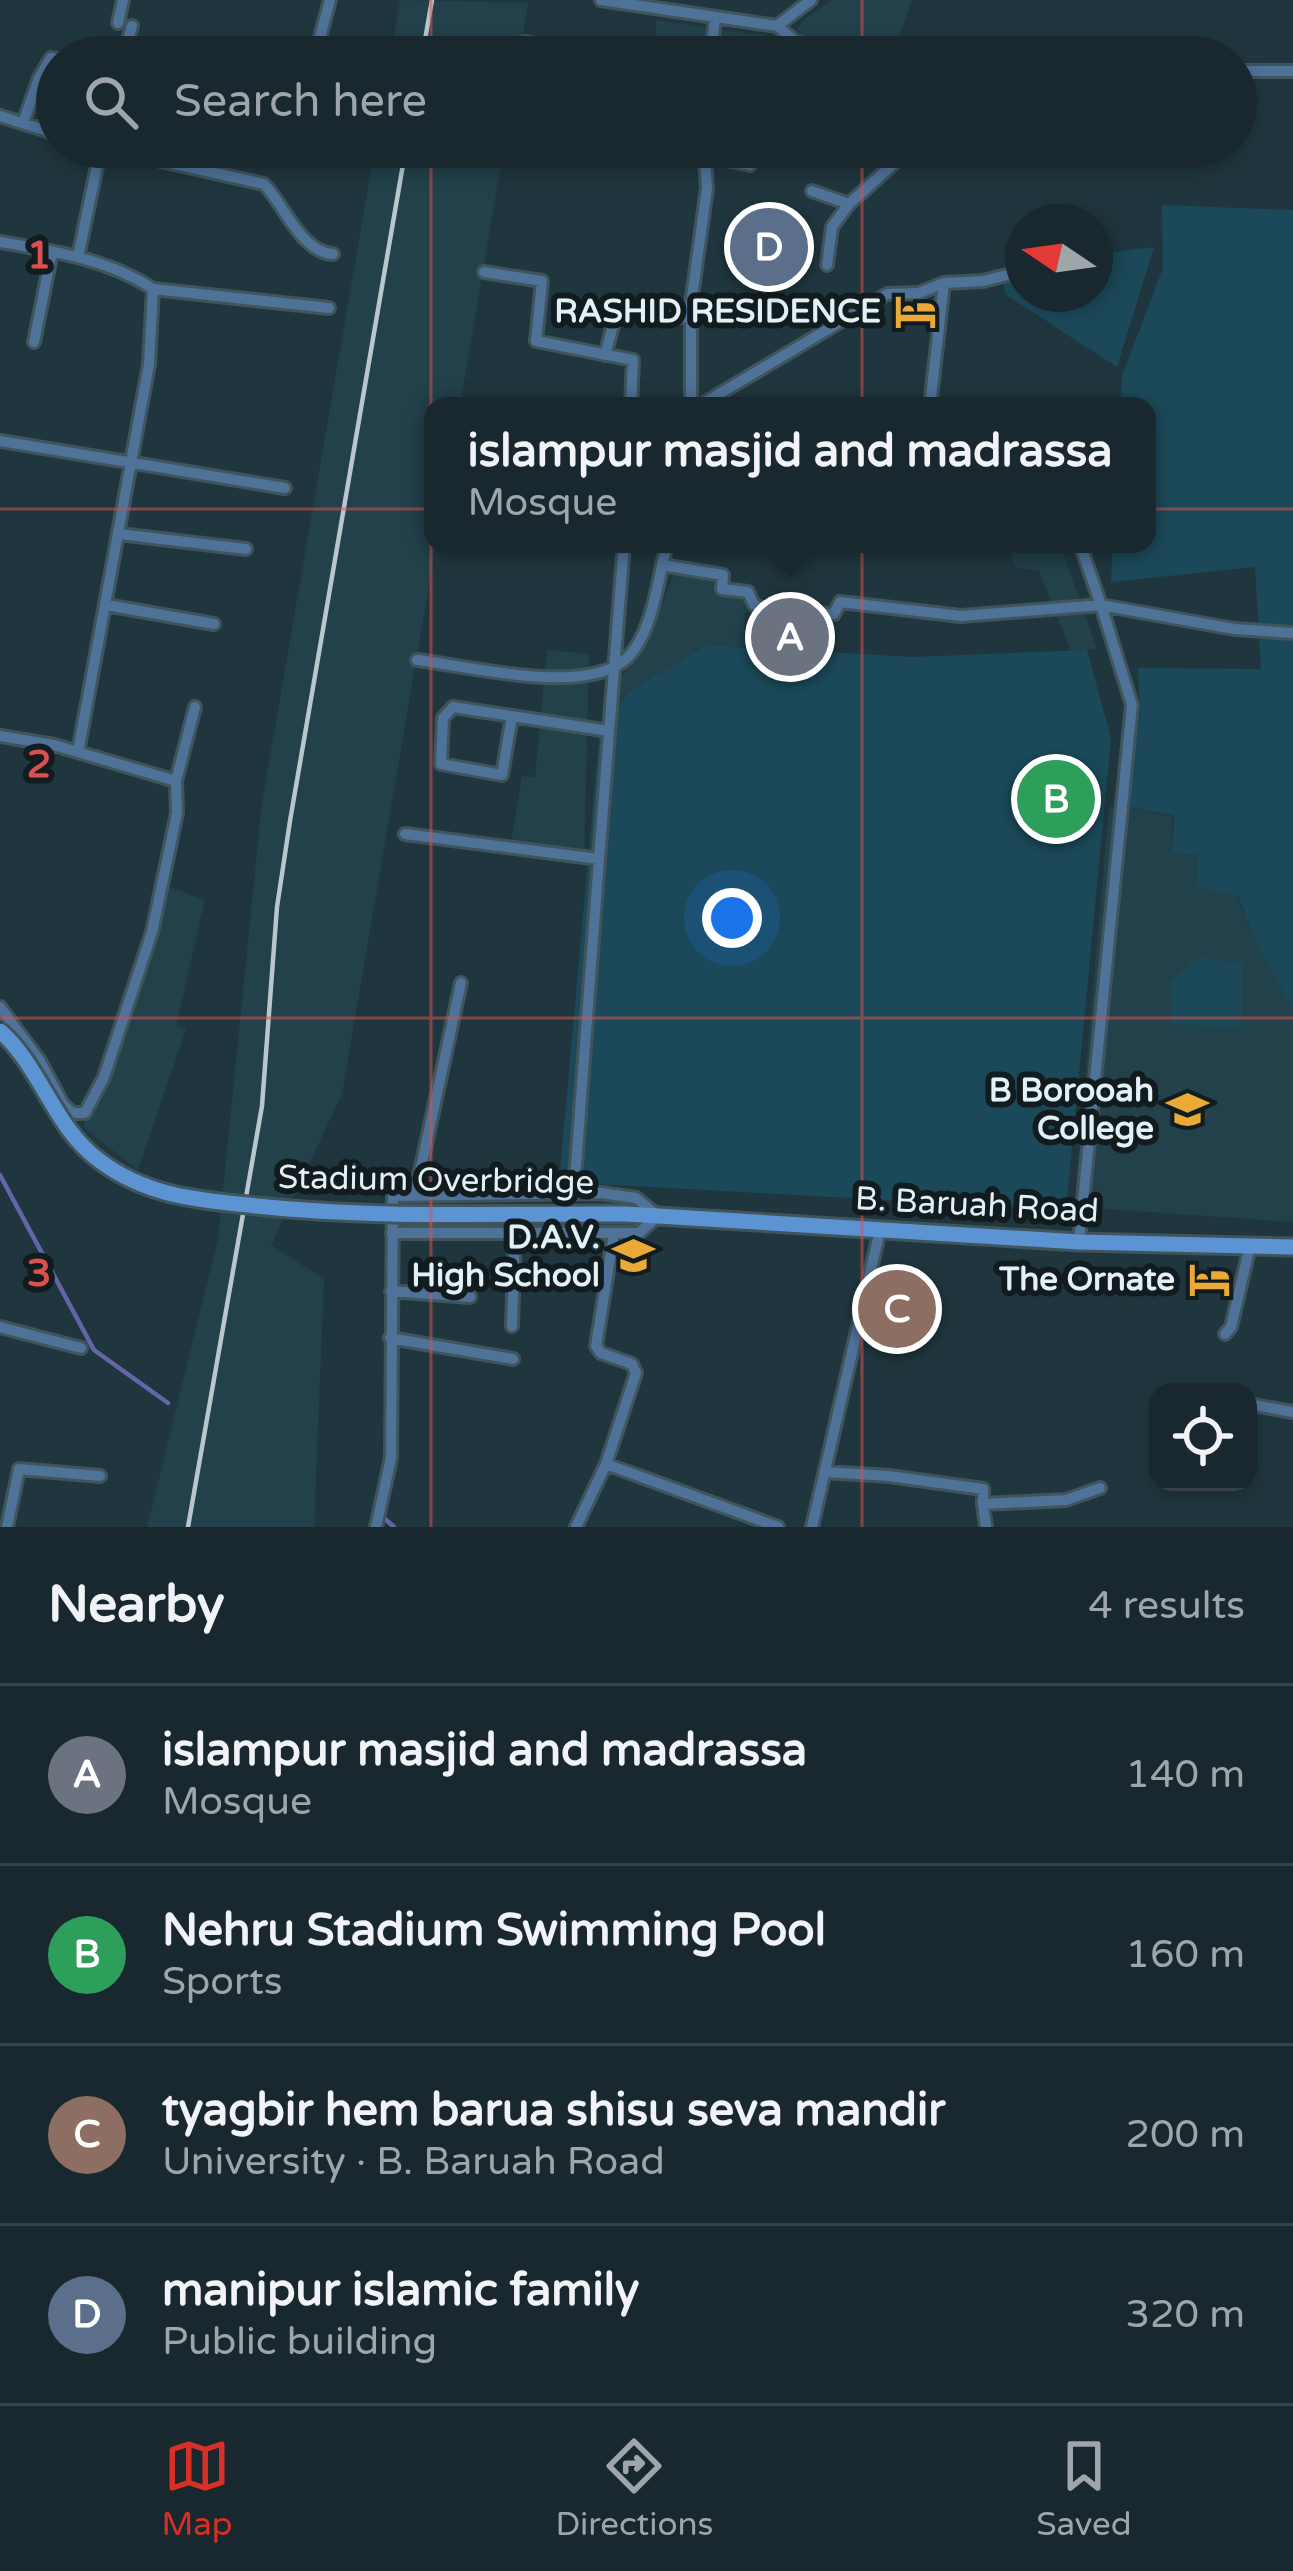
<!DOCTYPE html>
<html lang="en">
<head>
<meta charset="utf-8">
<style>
	body { margin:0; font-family:"Varela Round",sans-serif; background:#213036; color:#f1f3f6 }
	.controls { position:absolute; right:36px; bottom:36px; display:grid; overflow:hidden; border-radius:24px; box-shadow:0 6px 18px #0003 }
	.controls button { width:108px; height:108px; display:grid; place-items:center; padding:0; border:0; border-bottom:3px solid #36444a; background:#18282e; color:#f1f3f6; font:60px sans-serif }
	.compass { position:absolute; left:1005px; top:204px; width:108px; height:108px; border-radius:50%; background:#18282e; box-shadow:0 6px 18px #0003; rotate:283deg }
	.you { position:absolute; left:732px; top:918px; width:42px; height:42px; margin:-30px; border:9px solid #fff; border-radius:50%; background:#1a73e8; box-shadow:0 0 0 18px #1a73e833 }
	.badge { display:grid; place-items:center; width:78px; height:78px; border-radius:50%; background:#d93025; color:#fff; font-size:39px; font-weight:700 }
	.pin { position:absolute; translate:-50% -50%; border:6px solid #fff; box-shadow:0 3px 12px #0006 }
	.popup { position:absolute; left:424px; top:397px; width:732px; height:156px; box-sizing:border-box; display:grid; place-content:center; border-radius:24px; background:#18282e; filter:drop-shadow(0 3px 9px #0005); font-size:39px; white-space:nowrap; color:#9fa6aa }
	.popup b { font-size:45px; color:#f1f3f6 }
	.popup::after { content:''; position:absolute; left:50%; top:100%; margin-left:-24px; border:24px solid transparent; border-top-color:#18282e }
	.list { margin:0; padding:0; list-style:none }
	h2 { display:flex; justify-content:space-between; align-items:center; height:156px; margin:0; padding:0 48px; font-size:51px }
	h2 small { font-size:39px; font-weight:400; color:#9fa6aa }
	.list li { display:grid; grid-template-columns:78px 1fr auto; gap:36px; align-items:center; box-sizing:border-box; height:180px; padding:0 48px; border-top:3px solid #36444a }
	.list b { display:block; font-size:45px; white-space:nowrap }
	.list p { margin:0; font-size:39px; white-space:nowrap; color:#9fa6aa }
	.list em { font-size:39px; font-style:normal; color:#9fa6aa }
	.icon { flex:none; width:66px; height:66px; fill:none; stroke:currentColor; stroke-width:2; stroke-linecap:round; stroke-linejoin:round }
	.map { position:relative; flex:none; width:1293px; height:1527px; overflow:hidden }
	.search { position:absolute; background:#18282e; box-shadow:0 6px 18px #0003; left:36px; right:36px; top:36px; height:132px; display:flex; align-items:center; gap:30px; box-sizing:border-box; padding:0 42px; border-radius:66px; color:#9fa6aa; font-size:45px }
	.sheet { height:876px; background:#18282e }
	nav { display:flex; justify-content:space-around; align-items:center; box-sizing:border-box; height:168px; border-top:3px solid #36444a; background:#18282e; font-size:33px; color:#9fa6aa }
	nav a { display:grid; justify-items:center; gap:6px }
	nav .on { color:#d93025 }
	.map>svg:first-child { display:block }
	.built { fill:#22414b }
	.green { fill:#1b4959 }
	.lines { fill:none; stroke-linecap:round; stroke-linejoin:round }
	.stream { stroke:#6465a9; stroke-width:4.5 }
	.street-casing { stroke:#3f545b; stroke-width:16 }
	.secondary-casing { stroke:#3f545b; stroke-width:21 }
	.street { stroke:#4f7299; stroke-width:10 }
	.secondary { stroke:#5c94d3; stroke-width:15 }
	.rail { stroke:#b7c7cd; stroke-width:4.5 }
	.secondary-bridge-casing { stroke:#3f545b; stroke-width:21; stroke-linecap:butt }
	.secondary-bridge { stroke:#5c94d3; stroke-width:15 }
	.grid { fill:none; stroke:#d95051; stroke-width:3; stroke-opacity:0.55 }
	.labels { text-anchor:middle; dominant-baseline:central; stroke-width:12; stroke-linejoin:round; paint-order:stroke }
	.poi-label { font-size:33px; font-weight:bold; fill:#e3f1f6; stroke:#121c1f; text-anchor:end }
	.street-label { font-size:33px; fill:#e3f1f6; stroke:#121c1f }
	.grid-label { font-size:39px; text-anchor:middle; font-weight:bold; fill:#d95051; stroke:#121c1f; stroke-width:12; stroke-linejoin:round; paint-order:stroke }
</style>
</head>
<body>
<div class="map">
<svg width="1293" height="1527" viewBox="0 0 1293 1527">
	<rect width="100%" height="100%" fill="#20363e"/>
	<path class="built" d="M 400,0 L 528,3 L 519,57 L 390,57 Z
		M 832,0 L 912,0 L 892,57 L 860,57 L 801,40 L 798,28 L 805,19 Z
		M 656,20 L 782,38 L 796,51 L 794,57 L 698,57 L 699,43 L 655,37 Z
		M 375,147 L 504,147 L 460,406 L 433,406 L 433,544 L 436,544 L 342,1094 L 271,1245 L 324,1279 L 314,1527 L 147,1527 L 218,1240 L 262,803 Z
		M 1009,544 L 1060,544 L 1097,649 L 1071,651 L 1039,571 L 1015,567 Z
		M 675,571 L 716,577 L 716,594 L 745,599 L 744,647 L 707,645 L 631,690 L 618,706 L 618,681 L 650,635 Z
		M 547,650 L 589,654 L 584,862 L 510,848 L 522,776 L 535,778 Z
		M 1125,806 L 1172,817 L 1172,853 L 1199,855 L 1237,896 L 1254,938 L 1293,1011 L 1293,1222 L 1074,1207 L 1109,807 Z
		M 169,887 L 205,900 L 176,1026 L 186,1029 L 138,1170 L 83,1127 L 110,1069 Z"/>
	<path class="green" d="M 1162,205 L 1293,210 L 1293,1011 L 1254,938 L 1238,896 L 1196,887 L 1199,855 L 1172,853 L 1174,816 L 1125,806 L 1140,714 L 1138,668 L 1261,669 L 1255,567 L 1111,582 L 1113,544 L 1147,544 L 1147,406 L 1120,406 L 1122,376 L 1163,268 Z
		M 1154,247 L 1117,367 L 1005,294 L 1002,277 L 1023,271 L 1023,294 L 1095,294 L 1095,254 Z
		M 707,645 L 913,657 L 1087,650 L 1111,738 L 1066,1210 L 559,1182 L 600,728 L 631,690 Z
		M 1198,958 L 1242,963 L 1241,1027 L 1171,1024 L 1172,981 Z"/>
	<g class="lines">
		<path class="stream" d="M 0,1175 L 94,1350 L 168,1403
			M 383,1517 L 394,1527"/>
		<defs>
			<path id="street" d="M 601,0 L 777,26
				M 118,23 L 123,0
				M 777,26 L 795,41 L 839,57
				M 777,26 L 811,0
				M 524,42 L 617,57
				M 315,56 L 330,0
				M 123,57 L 132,26
				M 711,57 L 715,18
				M 1236,71 L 1293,71
				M 0,116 L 57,134
				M 23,123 L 39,78 L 51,58 L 57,59
				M 99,147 L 264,184 C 285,206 301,252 333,254
				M 705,156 L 750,165
				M 812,191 L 849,204 L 832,227 L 827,265
				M 849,204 L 912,147
				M 0,242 C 53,251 108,259 153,289 L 149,364 L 78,752
				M 78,257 L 101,147
				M 484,272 L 542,281 L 536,341 L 633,360 L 631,406
				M 153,289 L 329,308
				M 34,342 L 52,252
				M 605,355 L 618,307 L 691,318
				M 691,406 L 691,304 L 707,188 L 704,147
				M 699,406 L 887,294 L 919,293 L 944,283 L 983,281 L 1023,271
				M 930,406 L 944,283
				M 0,441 L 285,488
				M 119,534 L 246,549
				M 662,565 L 723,575 L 722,589 L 748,592 L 754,605 L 772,612 L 834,614 L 840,602 L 961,616 L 1101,605 L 1080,544
				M 106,605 L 214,624
				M 1101,605 L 1234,629 L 1293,633
				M 417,660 C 469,666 586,697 627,658 C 653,633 658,578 667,544
				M 512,716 L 502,775 L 441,764 L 443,718 L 453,707 L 609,731
				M 0,736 L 54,745 L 176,781
				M 405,834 L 599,859 L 624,544
				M 0,1007 L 40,1061 L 63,1104 L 72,1113 L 85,1113 L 104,1077 L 152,932 L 177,813 L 176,781 L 195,707
				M 574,1192 L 599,859
				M 415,1195 L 461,983
				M 1079,1242 L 1132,705 L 1101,605
				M 391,1291 L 470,1297
				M 512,1326 L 515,1233
				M 0,1327 L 81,1348
				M 1225,1334 L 1231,1327 L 1250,1246
				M 390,1338 L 513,1359
				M 1248,1404 L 1293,1412
				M 606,1464 L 778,1527
				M 825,1472 L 889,1476 L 983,1489 L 983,1504
				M 7,1527 L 19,1469 L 100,1476
				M 376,1527 L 391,1458 L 393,1196 L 601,1193 L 636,1198 L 658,1216 L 639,1233 L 392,1233
				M 576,1527 L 606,1464 L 636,1373 L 632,1364 L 601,1353 L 596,1346 L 614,1233
				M 812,1527 L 880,1230
				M 986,1527 L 983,1504 L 1066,1500 L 1100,1488"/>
			<path id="secondary" d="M 626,1214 L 1079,1242 L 1293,1247"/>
		</defs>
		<use href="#street" class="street-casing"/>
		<use href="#secondary" class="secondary-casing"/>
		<use href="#street" class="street"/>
		<use href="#secondary" class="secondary"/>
		<path class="rail" d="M 422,57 L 432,0
			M 188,1527 L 262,1106 L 277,907 L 290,821 L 406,147"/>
		<defs>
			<path id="secondary-bridge" d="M 0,1031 C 42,1068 53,1127 100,1161 C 148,1197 200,1200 257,1206 C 380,1219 502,1213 626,1214"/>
		</defs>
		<use href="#secondary-bridge" class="secondary-bridge-casing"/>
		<use href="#secondary-bridge" class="secondary-bridge"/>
	</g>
	<path class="grid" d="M 431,0 L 431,57M 862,0 L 862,57M 431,147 L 431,1527M 862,147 L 862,1527M 0,509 L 1293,509M 0,1018 L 1293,1018"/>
	<defs>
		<symbol id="hotel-bare" viewBox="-9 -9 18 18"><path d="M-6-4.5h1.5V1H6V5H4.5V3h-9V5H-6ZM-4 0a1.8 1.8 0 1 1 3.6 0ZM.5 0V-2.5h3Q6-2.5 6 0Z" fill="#eaaa38" stroke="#121c1f" stroke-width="2.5" paint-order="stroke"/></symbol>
		<symbol id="university-bare" viewBox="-9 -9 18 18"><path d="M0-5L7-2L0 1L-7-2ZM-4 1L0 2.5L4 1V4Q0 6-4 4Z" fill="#eaaa38" stroke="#121c1f" stroke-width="2.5" paint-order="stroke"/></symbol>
		<symbol id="school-bare" viewBox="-9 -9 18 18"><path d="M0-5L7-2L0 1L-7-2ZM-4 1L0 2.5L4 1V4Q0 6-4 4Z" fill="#eaaa38" stroke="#121c1f" stroke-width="2.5" paint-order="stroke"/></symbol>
	</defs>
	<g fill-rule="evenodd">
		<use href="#hotel-bare" x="886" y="282" width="59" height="59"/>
		<use href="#university-bare" x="1158" y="1080" width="59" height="59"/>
		<use href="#school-bare" x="604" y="1226" width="59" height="59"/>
		<use href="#hotel-bare" x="1180" y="1250" width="59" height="59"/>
	</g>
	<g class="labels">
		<g class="poi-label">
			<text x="881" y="311">RASHID RESIDENCE</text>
			<text x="1154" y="1090">B Borooah<tspan x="1154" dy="38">College</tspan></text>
			<text x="600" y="1237">D.A.V.<tspan x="600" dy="38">High School</tspan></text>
			<text x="1175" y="1279">The Ornate</text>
		</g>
		<g class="street-label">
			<text transform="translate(436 1180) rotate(1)">Stadium Overbridge</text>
			<text transform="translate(977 1205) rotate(3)">B. Baruah Road</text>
		</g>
	</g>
	<g class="grid-label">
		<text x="39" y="268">1</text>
		<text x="39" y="777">2</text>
		<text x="39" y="1286">3</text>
	</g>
</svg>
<div class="controls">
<button><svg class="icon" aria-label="locate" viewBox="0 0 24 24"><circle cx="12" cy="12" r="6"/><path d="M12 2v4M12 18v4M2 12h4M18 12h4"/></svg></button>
</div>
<svg class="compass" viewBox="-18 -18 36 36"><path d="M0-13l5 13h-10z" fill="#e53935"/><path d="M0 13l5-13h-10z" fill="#9fa6aa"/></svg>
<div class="you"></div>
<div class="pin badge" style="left:790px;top:637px;background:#6b7280">A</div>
<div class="popup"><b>islampur masjid and madrassa</b>Mosque</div>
<div class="pin badge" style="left:1056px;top:799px;background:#2e9e5b">B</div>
<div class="pin badge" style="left:897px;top:1309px;background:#8d6e63">C</div>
<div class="pin badge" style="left:769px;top:247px;background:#5c6f8a">D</div>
<div class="search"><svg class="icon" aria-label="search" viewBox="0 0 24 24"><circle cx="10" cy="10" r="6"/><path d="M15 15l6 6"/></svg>Search here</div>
</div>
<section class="sheet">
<h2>Nearby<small>4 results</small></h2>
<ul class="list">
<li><span class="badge" style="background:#6b7280">A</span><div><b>islampur masjid and madrassa</b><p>Mosque</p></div><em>140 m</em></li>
<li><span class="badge" style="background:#2e9e5b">B</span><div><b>Nehru Stadium Swimming Pool</b><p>Sports</p></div><em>160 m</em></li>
<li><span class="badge" style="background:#8d6e63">C</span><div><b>tyagbir hem barua shisu seva mandir</b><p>University · B. Baruah Road</p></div><em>200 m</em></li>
<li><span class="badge" style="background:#5c6f8a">D</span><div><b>manipur islamic family</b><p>Public building</p></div><em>320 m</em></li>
</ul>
</section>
<nav>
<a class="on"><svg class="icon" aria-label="map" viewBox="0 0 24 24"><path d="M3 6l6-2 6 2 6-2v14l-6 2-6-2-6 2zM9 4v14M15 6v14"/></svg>Map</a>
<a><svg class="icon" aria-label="directions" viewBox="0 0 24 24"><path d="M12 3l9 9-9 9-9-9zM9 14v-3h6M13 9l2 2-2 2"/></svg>Directions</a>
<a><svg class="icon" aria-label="saved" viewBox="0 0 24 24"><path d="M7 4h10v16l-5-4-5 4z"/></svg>Saved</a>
</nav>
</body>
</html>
